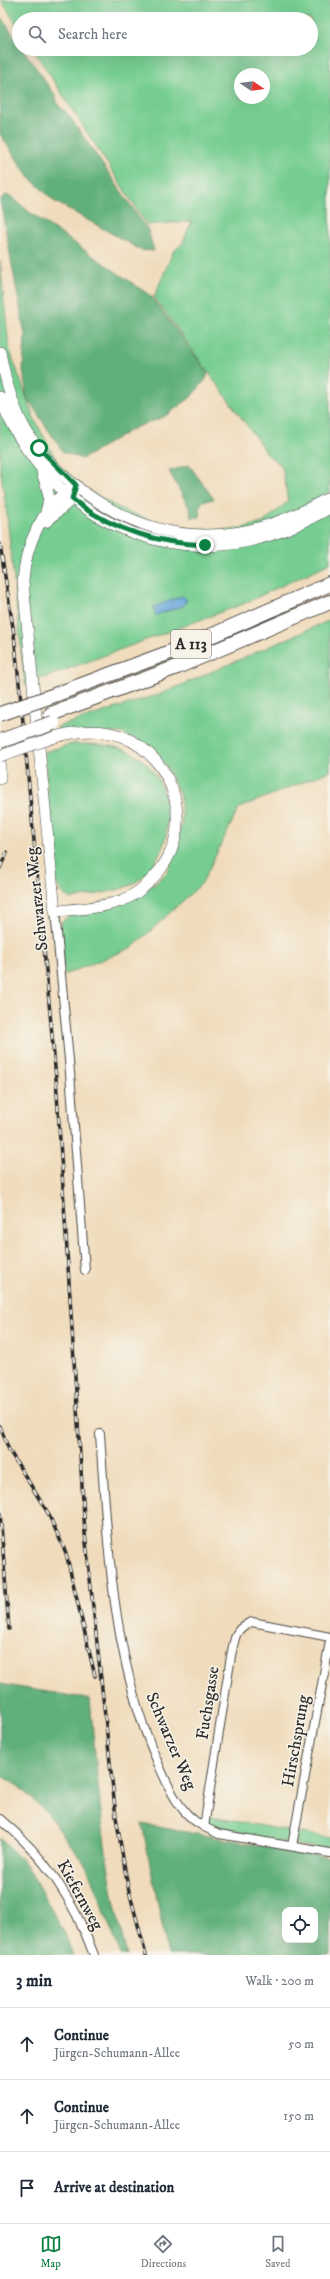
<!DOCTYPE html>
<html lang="en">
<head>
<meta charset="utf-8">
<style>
	body { margin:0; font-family:"IM FELL DW Pica",serif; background:#f2f2f3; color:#1f2937 }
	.controls { position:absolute; right:12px; bottom:12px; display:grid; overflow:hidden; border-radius:8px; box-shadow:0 4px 16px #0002 }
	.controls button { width:36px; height:36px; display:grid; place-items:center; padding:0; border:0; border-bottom:1px solid #e0e1e3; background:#fff; color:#1f2937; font:20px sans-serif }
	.compass { position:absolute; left:234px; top:68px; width:36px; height:36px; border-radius:50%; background:#fff; box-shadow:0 4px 16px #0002; rotate:103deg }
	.stop { position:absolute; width:12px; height:12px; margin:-9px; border:3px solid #0b8043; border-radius:50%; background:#fff }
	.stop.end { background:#0b8043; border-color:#fff; box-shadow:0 1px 4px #0008 }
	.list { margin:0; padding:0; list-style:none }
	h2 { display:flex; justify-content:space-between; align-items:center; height:52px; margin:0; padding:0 16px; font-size:17px }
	h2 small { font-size:13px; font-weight:400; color:#747a83 }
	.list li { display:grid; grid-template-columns:26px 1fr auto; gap:12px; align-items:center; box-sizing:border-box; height:72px; padding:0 16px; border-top:1px solid #e0e1e3 }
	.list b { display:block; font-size:15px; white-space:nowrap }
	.list p { margin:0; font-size:13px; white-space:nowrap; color:#747a83 }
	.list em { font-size:13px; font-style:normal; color:#747a83 }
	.icon { flex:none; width:22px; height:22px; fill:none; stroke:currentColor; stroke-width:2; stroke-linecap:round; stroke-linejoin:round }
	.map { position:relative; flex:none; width:330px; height:1955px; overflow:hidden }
	.search { position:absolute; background:#fff; box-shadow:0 4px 16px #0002; left:12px; right:12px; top:12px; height:44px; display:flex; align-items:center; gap:10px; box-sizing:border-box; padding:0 14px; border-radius:22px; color:#747a83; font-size:15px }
	.sheet { height:268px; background:#fff }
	nav { display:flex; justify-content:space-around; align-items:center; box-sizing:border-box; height:56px; border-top:1px solid #e0e1e3; background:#fff; font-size:11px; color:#747a83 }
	nav a { display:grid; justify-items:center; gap:2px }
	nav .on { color:#0b8043 }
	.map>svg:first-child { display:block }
	.green { fill:#76cd92; stroke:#507c5e; fill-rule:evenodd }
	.forest { fill:#60b07c; stroke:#466e54; fill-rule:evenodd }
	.water { fill:#66a6d9; stroke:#486882 }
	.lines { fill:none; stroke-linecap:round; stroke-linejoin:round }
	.street-casing { stroke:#494641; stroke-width:10 }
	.secondary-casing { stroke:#494641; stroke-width:12 }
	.highway-casing { stroke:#494641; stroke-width:16 }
	.street { stroke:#fff; stroke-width:8 }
	.secondary { stroke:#fff; stroke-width:11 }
	.highway { stroke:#fff; stroke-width:14 }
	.rail-casing { stroke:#2b2b2b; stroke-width:3.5 }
	.rail { stroke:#f7f3e8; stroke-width:2; stroke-dasharray:6; stroke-linecap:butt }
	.secondary-bridge-casing { stroke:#494641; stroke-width:12; stroke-linecap:butt }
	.highway-bridge-casing { stroke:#494641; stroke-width:16; stroke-linecap:butt }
	.secondary-bridge { stroke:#fff; stroke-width:11 }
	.highway-bridge { stroke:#fff; stroke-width:14 }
	.route { stroke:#0b8043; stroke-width:5 }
	.labels { text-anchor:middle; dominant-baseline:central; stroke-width:3; stroke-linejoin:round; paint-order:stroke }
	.shield { fill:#f7f3e8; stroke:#686764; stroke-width:1 }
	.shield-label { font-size:16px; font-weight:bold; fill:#2b2b2b }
	.street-label { font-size:17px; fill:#2b2b2b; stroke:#f7f3e8 }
</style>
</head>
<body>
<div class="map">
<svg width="330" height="1955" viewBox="0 0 330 1955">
	<rect width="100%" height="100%" fill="#f7f3e8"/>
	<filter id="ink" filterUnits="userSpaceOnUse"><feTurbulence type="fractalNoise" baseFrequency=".025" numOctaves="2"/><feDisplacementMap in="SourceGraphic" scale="8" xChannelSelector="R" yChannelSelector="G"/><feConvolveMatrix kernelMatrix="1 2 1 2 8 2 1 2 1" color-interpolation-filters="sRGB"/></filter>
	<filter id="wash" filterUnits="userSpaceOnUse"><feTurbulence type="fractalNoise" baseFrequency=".012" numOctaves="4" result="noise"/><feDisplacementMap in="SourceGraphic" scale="16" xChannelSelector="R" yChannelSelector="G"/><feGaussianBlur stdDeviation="0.9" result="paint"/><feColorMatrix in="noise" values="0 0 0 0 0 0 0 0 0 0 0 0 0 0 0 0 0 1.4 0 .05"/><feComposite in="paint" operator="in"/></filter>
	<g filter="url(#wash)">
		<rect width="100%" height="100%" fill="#f0dcbc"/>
		<path class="green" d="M 1,0 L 330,0 L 330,563 L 243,604 L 25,685 L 6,507 L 0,467 L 0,261 L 9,348 L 34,418 L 60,467 L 88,490 L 117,507 L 149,520 L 181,528 L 231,530 L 263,523 L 288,501 L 282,466 L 269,456 L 154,297 L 173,252 L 182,244 L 192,221 L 147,225 L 33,49 L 311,49 L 311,19 L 19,19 L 19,28 ZM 240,74 L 264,74 L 264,98 L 240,98 Z
			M 330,620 L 330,771 L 239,808 L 202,883 L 133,947 L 64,975 L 60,929 L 62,921 L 74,912 L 155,884 L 167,872 L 177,848 L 182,820 L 180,796 L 165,764 L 153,753 L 122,733 L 58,732 L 57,727 L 163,693 Z
			M 72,744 C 91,744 117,744 134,754 C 178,781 178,850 139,880 C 121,893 92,894 72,899 L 64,895 L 55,882 L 44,752 Z
			M 206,1816 L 330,1838 L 330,1850 L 221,1832 L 209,1824 Z"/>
		<path class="forest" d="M 0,16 L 19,43 L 19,49 L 23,49 L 55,95 L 58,105 L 67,113 L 148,230 L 154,251 L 141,250 L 54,201 L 28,176 L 0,134 Z
			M 6,195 L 12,197 L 28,211 L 151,296 L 208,373 L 206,379 L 190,398 L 164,417 L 134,428 L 82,459 L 63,452 L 27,398 L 23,370 L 25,335 L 0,200 Z
			M 189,465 L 214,499 L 203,501 L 199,507 L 200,517 L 191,518 L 190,509 L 169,471 Z
			M 0,1684 L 90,1699 C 98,1785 104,1871 127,1955 L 121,1955 L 87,1867 L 47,1813 L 18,1786 L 0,1775 Z
			M 142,1824 L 330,1858 L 330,1955 L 168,1955 ZM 285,1910 L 315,1910 L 315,1940 L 285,1940 Z
			M 0,1838 L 26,1864 L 65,1934 L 73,1955 L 0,1955 Z"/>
		<path class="water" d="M 182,596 L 187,600 L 183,606 L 156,615 L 153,607 Z"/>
	</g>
	<g filter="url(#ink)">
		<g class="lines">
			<defs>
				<path id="street" d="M 55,911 L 69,1060 L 85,1270
					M 100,1434 C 108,1546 112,1659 158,1763 C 166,1781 174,1801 188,1815 C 197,1824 208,1829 219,1834 L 330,1853
					M 0,1819 C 46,1857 73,1899 94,1955
					M 204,1827 L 231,1656 C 235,1638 234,1628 252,1622 L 330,1637
					M 292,1846 L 330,1641"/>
				<path id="secondary" d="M 0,352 C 5,379 12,407 27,432 C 63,490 137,536 207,535 C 252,535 291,519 330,497
					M 0,397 C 37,499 140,564 249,541 C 277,535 305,522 330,508
					M 42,472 C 46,486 52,496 46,511
					M 46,522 L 72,499 L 73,493
					M 55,737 C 77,731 99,728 121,736 C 178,758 197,834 153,878 C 144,888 134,896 121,901 C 100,908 77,909 55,911 L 23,582 C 25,545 43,504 76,485
					M 0,756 L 0,779"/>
				<path id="highway" d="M 49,697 L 192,644 L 330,584
					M 51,714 L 177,667 L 330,602"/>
			</defs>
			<use href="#street" class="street-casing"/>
			<use href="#secondary" class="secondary-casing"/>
			<use href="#highway" class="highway-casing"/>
			<use href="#street" class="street"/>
			<use href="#secondary" class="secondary"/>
			<use href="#highway" class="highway"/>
			<defs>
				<path id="rail" d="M 0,544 L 14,634 L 23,722 L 56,1078 L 85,1533 L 116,1817 L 128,1887 L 146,1955
					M 0,868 L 7,852
					M 0,1426 L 9,1450 L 48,1513 L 66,1553 L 95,1676
					M 0,1512 L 9,1629"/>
			</defs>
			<use href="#rail" class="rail-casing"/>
			<use href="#rail" class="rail"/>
			<defs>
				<path id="secondary-bridge" d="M 0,756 L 55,737"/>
				<path id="highway-bridge" d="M 0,714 L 49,697
					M 0,741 L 53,723"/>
			</defs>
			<use href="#secondary-bridge" class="secondary-bridge-casing"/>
			<use href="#highway-bridge" class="highway-bridge-casing"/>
			<use href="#secondary-bridge" class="secondary-bridge"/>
			<use href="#highway-bridge" class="highway-bridge"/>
		</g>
	</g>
	<g class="lines" filter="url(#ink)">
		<path class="route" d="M 39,448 L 76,485 L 72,499 C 110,529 156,543 205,545"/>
	</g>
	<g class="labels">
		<rect class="shield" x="171" y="630" width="40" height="28" rx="3"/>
		<g class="shield-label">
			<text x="191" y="644">A 113</text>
		</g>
		<g class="street-label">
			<text transform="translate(37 899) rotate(-96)">Schwarzer Weg</text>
			<text transform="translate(208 1703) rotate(-81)">Fuchsgasse</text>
			<text transform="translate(171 1741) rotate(67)">Schwarzer Weg</text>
			<text transform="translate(296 1741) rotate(-80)">Hirschsprung</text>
			<text transform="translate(80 1895) rotate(61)">Kiefernweg</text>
		</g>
	</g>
</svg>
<div class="controls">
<button><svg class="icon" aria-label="locate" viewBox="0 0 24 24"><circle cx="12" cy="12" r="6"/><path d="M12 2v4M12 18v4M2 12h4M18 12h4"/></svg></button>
</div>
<svg class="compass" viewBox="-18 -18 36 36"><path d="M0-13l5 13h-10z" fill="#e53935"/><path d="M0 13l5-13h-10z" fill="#747a83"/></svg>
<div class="stop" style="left:39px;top:448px"></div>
<div class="stop end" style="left:205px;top:545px"></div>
<div class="search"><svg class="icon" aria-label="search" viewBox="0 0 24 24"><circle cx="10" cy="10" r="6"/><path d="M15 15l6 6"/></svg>Search here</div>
</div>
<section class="sheet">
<h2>3 min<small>Walk · 200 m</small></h2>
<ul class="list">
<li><svg class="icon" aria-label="ahead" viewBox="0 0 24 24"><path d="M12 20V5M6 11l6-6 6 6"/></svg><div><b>Continue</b><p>Jürgen-Schumann-Allee</p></div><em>50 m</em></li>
<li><svg class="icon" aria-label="ahead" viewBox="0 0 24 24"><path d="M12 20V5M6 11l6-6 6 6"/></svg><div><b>Continue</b><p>Jürgen-Schumann-Allee</p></div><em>150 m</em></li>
<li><svg class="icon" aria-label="arrive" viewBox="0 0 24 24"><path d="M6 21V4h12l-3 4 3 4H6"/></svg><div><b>Arrive at destination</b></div></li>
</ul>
</section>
<nav>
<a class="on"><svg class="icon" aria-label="map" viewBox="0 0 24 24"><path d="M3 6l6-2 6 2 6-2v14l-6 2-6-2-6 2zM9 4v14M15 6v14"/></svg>Map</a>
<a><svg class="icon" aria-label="directions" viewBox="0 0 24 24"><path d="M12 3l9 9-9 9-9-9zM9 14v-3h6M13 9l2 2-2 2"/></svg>Directions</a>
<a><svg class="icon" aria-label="saved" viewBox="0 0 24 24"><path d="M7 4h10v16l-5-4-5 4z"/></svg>Saved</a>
</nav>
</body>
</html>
